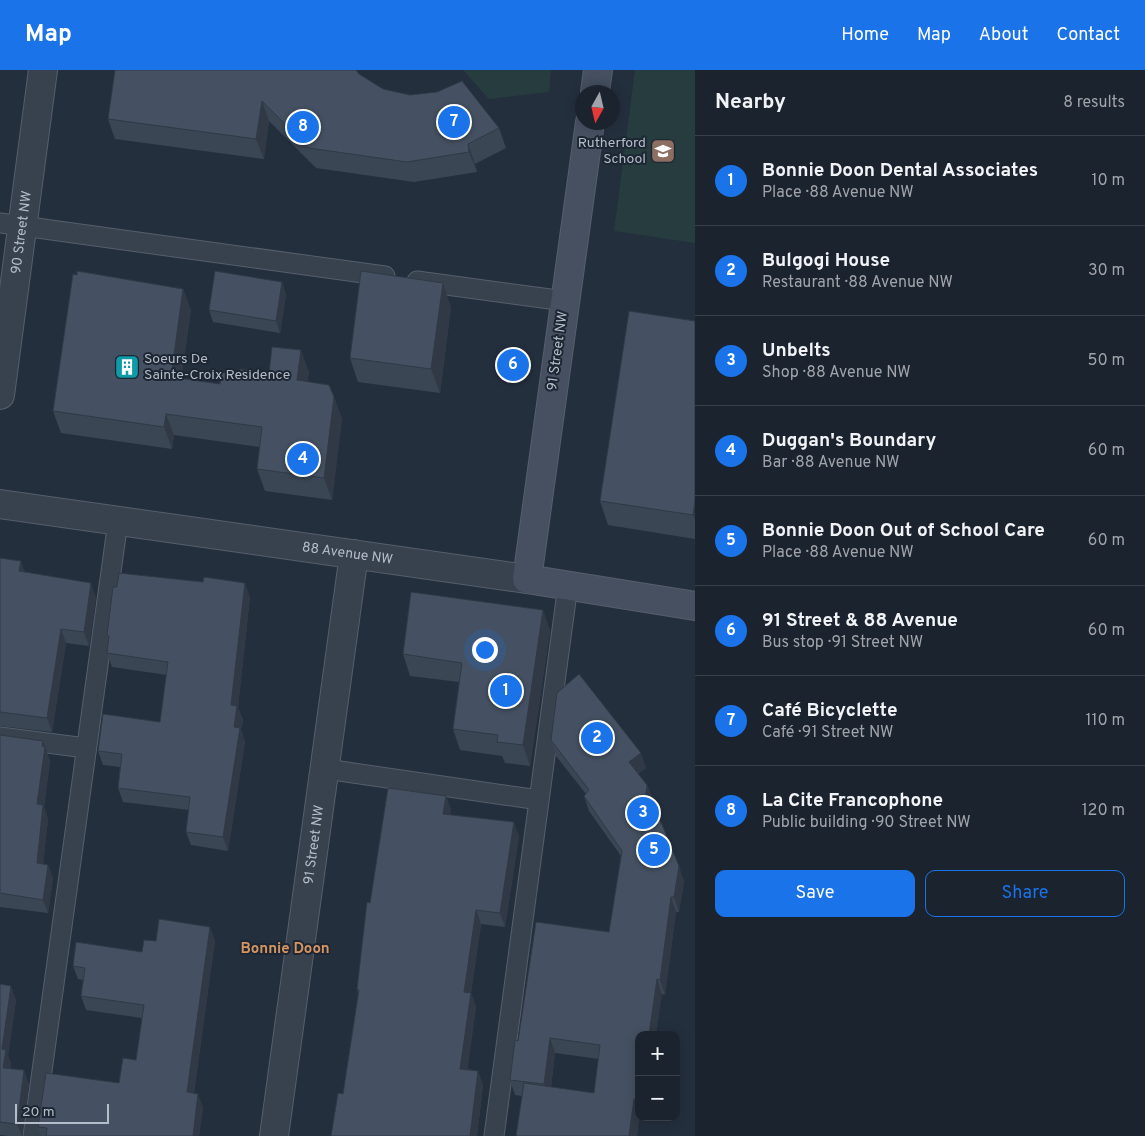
<!DOCTYPE html>
<html lang="en">
<head>
<meta charset="utf-8">
<style>
	body { margin:0; font-family:Overpass,sans-serif; background:#282f3a; color:#f1f3f6 }
	.controls { position:absolute; right:15px; bottom:15px; display:grid; overflow:hidden; border-radius:10px; box-shadow:0 2px 12px #0003 }
	.controls button { width:45px; height:45px; display:grid; place-items:center; padding:0; border:0; border-bottom:1px solid #39404a; background:#1b232e; color:#f1f3f6; font:25px sans-serif }
	.compass { position:absolute; left:575px; top:15px; width:45px; height:45px; border-radius:50%; background:#1b232e; box-shadow:0 2px 12px #0003; rotate:188deg }
	.scale { position:absolute; left:15px; bottom:12px; width:94px; box-sizing:border-box; padding-left:5px; border:2px solid #b4bcc9; border-top:0; font-size:14px; line-height:18px; white-space:nowrap; color:#b4bcc9; -webkit-text-stroke:4px #1d2633; paint-order:stroke }
	.you { position:absolute; left:484px; top:579px; width:18px; height:18px; margin:-12px; border:4px solid #fff; border-radius:50%; background:#1a73e8; box-shadow:0 0 0 8px #1a73e833 }
	.badge { display:grid; place-items:center; width:32px; height:32px; border-radius:50%; background:#1a73e8; color:#fff; font-size:16px; font-weight:700 }
	.pin { position:absolute; translate:-50% -50%; border:2px solid #fff; box-shadow:0 1px 5px #0006 }
	.list { margin:0; padding:0; list-style:none }
	h2 { display:flex; justify-content:space-between; align-items:center; height:65px; margin:0; padding:0 20px; font-size:21px }
	h2 small { font-size:16px; font-weight:400; color:#a0a4aa }
	.list li { display:grid; grid-template-columns:32px 1fr auto; gap:15px; align-items:center; box-sizing:border-box; height:90px; padding:0 20px; border-top:1px solid #39404a }
	.list b { display:block; font-size:19px; white-space:nowrap }
	.list p { margin:0; font-size:16px; white-space:nowrap; color:#a0a4aa }
	.list em { font-size:16px; font-style:normal; color:#a0a4aa }
	.actions { display:flex; gap:10px; padding:15px 20px }
	.actions a { flex:1; padding:11px 0; border:1px solid #1a73e8; border-radius:10px; text-align:center; font-size:18px; color:#1a73e8 }
	.actions .main { background:#1a73e8; color:#fff }
	.map { position:relative; flex:none; width:695px; height:1066px; overflow:hidden }
	header { display:flex; align-items:center; gap:30px; box-sizing:border-box; height:70px; padding:0 25px; background:#1a73e8; color:#fff }
	header strong { font-size:24px }
	nav { display:flex; gap:28px; margin-inline-start:auto; font-size:18px }
	main { display:flex }
	aside { flex:1; background:#1b232e }
	.map>svg:first-child { display:block }
	.green { fill:#263c3f }
	.lines { fill:none; stroke-linecap:round; stroke-linejoin:round }
	.lane-casing { stroke:#565f6c; stroke-width:21 }
	.street-casing { stroke:#565f6c; stroke-width:30 }
	.secondary-casing { stroke:#565f6c; stroke-width:30 }
	.lane { stroke:#38414e; stroke-width:19 }
	.street { stroke:#38414e; stroke-width:28 }
	.secondary { stroke:#465061; stroke-width:28 }
	.wall { fill:#3b4654; fill-rule:evenodd }
	.shaded-wall { fill:#303945 }
	.building { fill:#455162; stroke:#303945 }
	.labels { text-anchor:middle; dominant-baseline:central; stroke-width:4; stroke-linejoin:round; paint-order:stroke }
	.poi-label { font-size:14px; fill:#b4bcc9; stroke:#1d2633; text-anchor:end }
	.street-label { font-size:14px; fill:#b4bcc9; stroke:#1d2633 }
	.neighbourhood-label { font-size:15px; font-weight:bold; fill:#d59563; stroke:#1d2633 }
</style>
</head>
<body>
<header>
<strong>Map</strong>
<nav><a>Home</a><a>Map</a><a>About</a><a>Contact</a></nav>
</header>
<main>
<div class="map">
<svg width="695" height="1066" viewBox="0 0 695 1066">
	<rect width="100%" height="100%" fill="#242f3e"/>
	<path class="green" d="M 463,0 L 551,0 L 549,22 L 489,29 Z
		M 635,0 L 695,0 L 695,173 L 614,161 Z"/>
	<g class="lines">
		<defs>
			<path id="lane" d="M 0,153 L 385,206
				M 417,211 L 565,231
				M 0,667 L 86,678
				M 326,699 L 539,730
				M 33,1066 L 118,451
				M 494,1066 L 568,515"/>
			<g id="street">
				<path id="s1" d="M 0,325 L 43,0"/>
				<path id="s2" d="M 0,434 L 527,509"/>
				<path id="s3" d="M 274,1066 L 354,484"/>
			</g>
			<path id="secondary" d="M 595,22 L 598,0
				M 590,52 L 527,509 L 695,536"/>
		</defs>
		<use href="#lane" class="lane-casing"/>
		<use href="#street" class="street-casing"/>
		<use href="#secondary" class="secondary-casing"/>
		<use href="#lane" class="lane"/>
		<use href="#street" class="street"/>
		<use href="#secondary" class="secondary"/>
	</g>
	<path class="wall" d="M 359,4 L 383,19 L 499,58 L 506,78 L 475,94 L 477,102 L 414,112 L 316,98 L 269,51 L 264,89 L 115,69 L 108,49 Z
		M 282,212 L 286,225 L 280,263 L 213,252 L 209,240 Z
		M 183,219 L 191,240 L 181,309 L 220,314 L 240,305 L 309,302 L 307,312 L 334,327 L 342,349 L 332,430 L 265,421 L 257,399 L 260,377 L 174,365 L 172,379 L 61,363 L 53,341 Z
		M 451,237 L 440,323 L 358,312 L 350,288 Z
		M 695,251 L 695,469 L 608,455 L 600,431 Z
		M 0,488 L 25,502 L 96,527 L 89,576 L 66,573 L 52,662 L 0,656 Z
		M 250,527 L 238,637 L 243,650 L 241,660 L 245,672 L 228,781 L 191,775 L 186,762 L 189,740 L 123,732 L 118,718 L 120,697 L 103,695 L 98,681 L 160,652 L 167,605 L 112,597 L 107,583 L 109,571 L 107,565 Z
		M 543,540 L 550,561 L 530,696 L 505,693 L 502,686 L 460,680 L 453,659 L 459,612 L 410,606 L 403,584 Z
		M 0,665 L 43,671 L 50,691 L 44,737 L 48,749 L 43,794 L 48,795 L 53,808 L 48,843 L 0,837 Z
		M 551,670 L 646,698 L 638,704 L 647,715 L 653,730 L 652,740 L 684,811 L 679,842 L 676,842 L 665,925 L 662,924 L 639,965 L 639,1047 L 637,1066 L 516,1066 L 522,1026 L 515,1025 L 510,1010 L 518,971 L 609,862 L 621,786 L 589,741 L 584,726 L 586,724 L 556,686 ZM 555,983 L 599,989 L 594,1023 L 551,1017 Z
		M 446,726 L 451,740 L 450,745 L 519,766 L 505,857 L 481,854 L 471,923 L 476,937 L 467,999 L 478,1001 L 483,1015 L 477,1066 L 331,1066 L 343,1024 L 358,923 L 357,919 L 370,833 Z
		M 215,870 L 194,1023 L 203,1037 L 199,1066 L 41,1066 L 38,1057 L 119,1013 L 136,990 L 142,948 L 86,940 L 81,926 L 83,910 L 78,909 L 73,896 L 142,882 L 156,871 Z
		M 0,914 L 16,930 L 8,986 L 11,994 L 10,998 L 29,1014 L 22,1066 L 9,1066 L 0,1065 Z"/>
	<path class="shaded-wall" d="M 262,31 L 269,51 L 264,89 L 256,69 Z
		M 468,74 L 475,94 L 477,102 L 469,82 Z
		M 282,212 L 286,225 L 280,263 L 276,251 Z
		M 443,213 L 451,237 L 440,323 L 431,299 Z
		M 183,219 L 191,240 L 178,329 L 171,307 Z
		M 301,280 L 309,302 L 305,332 L 297,310 Z
		M 334,327 L 342,349 L 332,430 L 324,408 Z
		M 166,344 L 174,365 L 172,379 L 164,357 Z
		M 695,430 L 695,451 L 693,445 Z
		M 21,491 L 26,505 L 19,501 Z
		M 91,513 L 96,527 L 89,576 L 84,562 Z
		M 245,513 L 250,527 L 238,637 L 243,650 L 241,660 L 245,672 L 228,781 L 223,767 L 234,657 L 231,635 Z
		M 543,540 L 550,561 L 530,696 L 523,675 Z
		M 61,559 L 66,573 L 52,662 L 47,648 Z
		M 43,671 L 50,691 L 44,737 L 48,749 L 42,807 L 37,793 L 37,734 Z
		M 641,683 L 646,698 L 634,707 L 629,692 Z
		M 647,715 L 653,730 L 651,746 L 645,731 Z
		M 446,726 L 451,740 L 448,758 L 443,744 Z
		M 514,752 L 519,766 L 505,857 L 500,843 Z
		M 48,795 L 53,808 L 48,843 L 43,830 Z
		M 679,796 L 684,811 L 679,842 L 674,827 Z
		M 671,827 L 676,842 L 665,925 L 660,910 Z
		M 476,840 L 481,854 L 469,936 L 464,922 Z
		M 210,857 L 215,870 L 192,1036 L 187,1022 Z
		M 657,909 L 662,924 L 656,965 L 649,965 Z
		M 11,916 L 16,930 L 8,986 L 11,994 L 8,1011 L 3,998 L 2,979 Z
		M 471,923 L 476,937 L 466,1012 L 460,999 Z
		M 550,968 L 555,983 L 549,1029 L 544,1014 Z
		M 24,1000 L 29,1014 L 22,1066 L 17,1054 Z
		M 478,1001 L 483,1015 L 477,1066 L 470,1066 Z
		M 198,1024 L 203,1037 L 199,1066 L 193,1066 Z
		M 634,1029 L 639,1042 L 639,1047 L 637,1066 L 629,1066 Z"/>
	<path class="building" d="M 115,0 L 356,0 L 359,4 L 383,19 L 410,25 L 437,22 L 462,11 L 499,58 L 468,74 L 469,82 L 407,92 L 309,78 L 262,31 L 256,69 L 108,49 Z
		M 77,201 L 183,219 L 171,307 L 220,314 L 221,302 L 240,305 L 240,299 L 269,303 L 272,277 L 301,280 L 297,310 L 329,315 L 334,327 L 324,408 L 257,399 L 262,357 L 166,344 L 164,357 L 53,341 L 73,204 L 77,205 Z
		M 215,201 L 282,212 L 276,251 L 209,240 Z
		M 361,201 L 443,213 L 431,299 L 350,288 Z
		M 629,241 L 695,251 L 695,430 L 693,445 L 600,431 Z
		M 0,488 L 21,491 L 19,501 L 91,513 L 84,562 L 61,559 L 47,648 L 0,642 Z
		M 119,503 L 203,512 L 204,507 L 245,513 L 231,635 L 237,636 L 234,657 L 240,658 L 223,767 L 186,762 L 190,727 L 118,718 L 122,684 L 98,681 L 103,644 L 160,652 L 168,592 L 107,583 L 109,566 L 107,565 L 113,517 L 117,517 Z
		M 411,522 L 543,540 L 523,675 L 497,672 L 498,665 L 453,659 L 462,593 L 403,584 Z
		M 579,604 L 641,683 L 629,692 L 647,715 L 645,731 L 661,752 L 679,796 L 674,827 L 671,827 L 660,910 L 657,909 L 649,965 L 639,965 L 639,1023 L 638,1029 L 634,1029 L 629,1066 L 516,1066 L 524,1013 L 594,1023 L 600,975 L 550,968 L 544,1014 L 510,1010 L 515,970 L 518,971 L 536,852 L 609,862 L 622,781 L 584,726 L 589,720 L 551,670 L 557,623 Z
		M 0,665 L 43,671 L 42,676 L 45,677 L 37,734 L 43,735 L 37,793 L 48,795 L 43,830 L 0,823 Z
		M 388,718 L 446,726 L 443,744 L 514,752 L 500,843 L 476,840 L 464,922 L 471,923 L 460,999 L 478,1001 L 470,1066 L 331,1066 L 338,1023 L 343,1024 L 359,920 L 357,919 L 367,832 L 370,833 Z
		M 159,849 L 210,857 L 187,1022 L 198,1024 L 193,1066 L 46,1066 L 47,1058 L 38,1057 L 46,1003 L 119,1013 L 123,988 L 136,990 L 144,935 L 81,926 L 85,898 L 73,896 L 76,872 L 142,882 L 144,870 L 156,871 Z
		M 0,914 L 11,916 L 2,979 L 6,980 L 3,998 L 24,1000 L 17,1054 L 0,1052 Z"/>
	<defs>
		<symbol id="school-square" viewBox="-11 -11 22 22"><rect x="-9" y="-9" width="18" height="18" rx="4" fill="#8d6e63" stroke="#1d2633"/><path d="M0-5L7-2L0 1L-7-2ZM-4 1L0 2.5L4 1V4Q0 6-4 4Z" fill="#fff"/></symbol>
		<symbol id="building-square" viewBox="-11 -11 22 22"><rect x="-9" y="-9" width="18" height="18" rx="4" fill="#0f9aa8" stroke="#1d2633"/><path d="M-4-6H4V6H1V3H-1V6H-4ZM-2.5-4.3h1.7v1.8h-1.7ZM.8-4.3h1.7v1.8H.8ZM-2.5-1h1.7V.8h-1.7ZM.8-1h1.7V.8H.8Z" fill="#fff"/></symbol>
	</defs>
	<g fill-rule="evenodd">
		<use href="#school-square" x="649" y="67" width="28" height="28"/>
		<use href="#building-square" x="113" y="283" width="28" height="28"/>
	</g>
	<g class="labels">
		<g class="poi-label">
			<text x="646" y="73">Rutherford<tspan x="646" dy="16">School</tspan></text>
			<text x="144" y="289" text-anchor="start">Soeurs De<tspan x="144" dy="16">Sainte-Croix Residence</tspan></text>
		</g>
		<g class="street-label">
			<text stroke="none"><textPath href="#s1" startOffset="164">90 Street NW</textPath></text>
			<text transform="translate(558 281) rotate(-82)">91 Street NW</text>
			<text stroke="none"><textPath href="#s2" startOffset="351">88 Avenue NW</textPath></text>
			<text stroke="none"><textPath href="#s3" startOffset="294">91 Street NW</textPath></text>
		</g>
		<g class="neighbourhood-label">
			<text x="285" y="879">Bonnie Doon</text>
		</g>
	</g>
</svg>
<div class="controls">
<button>+</button>
<button>−</button>
</div>
<svg class="compass" viewBox="-18 -18 36 36"><path d="M0-13l5 13h-10z" fill="#e53935"/><path d="M0 13l5-13h-10z" fill="#a0a4aa"/></svg>
<div class="scale">20 m</div>
<div class="you"></div>
<div class="pin badge" style="left:506px;top:621px">1</div>
<div class="pin badge" style="left:597px;top:668px">2</div>
<div class="pin badge" style="left:643px;top:743px">3</div>
<div class="pin badge" style="left:303px;top:389px">4</div>
<div class="pin badge" style="left:654px;top:780px">5</div>
<div class="pin badge" style="left:513px;top:295px">6</div>
<div class="pin badge" style="left:454px;top:52px">7</div>
<div class="pin badge" style="left:303px;top:57px">8</div>
</div>
<aside>
<h2>Nearby<small>8 results</small></h2>
<ul class="list">
<li><span class="badge">1</span><div><b>Bonnie Doon Dental Associates</b><p>Place · 88 Avenue NW</p></div><em>10 m</em></li>
<li><span class="badge">2</span><div><b>Bulgogi House</b><p>Restaurant · 88 Avenue NW</p></div><em>30 m</em></li>
<li><span class="badge">3</span><div><b>Unbelts</b><p>Shop · 88 Avenue NW</p></div><em>50 m</em></li>
<li><span class="badge">4</span><div><b>Duggan's Boundary</b><p>Bar · 88 Avenue NW</p></div><em>60 m</em></li>
<li><span class="badge">5</span><div><b>Bonnie Doon Out of School Care</b><p>Place · 88 Avenue NW</p></div><em>60 m</em></li>
<li><span class="badge">6</span><div><b>91 Street &amp; 88 Avenue</b><p>Bus stop · 91 Street NW</p></div><em>60 m</em></li>
<li><span class="badge">7</span><div><b>Café Bicyclette</b><p>Café · 91 Street NW</p></div><em>110 m</em></li>
<li><span class="badge">8</span><div><b>La Cite Francophone</b><p>Public building · 90 Street NW</p></div><em>120 m</em></li>
</ul>
<div class="actions"><a class="main">Save</a><a>Share</a></div>
</aside>
</main>
</body>
</html>
